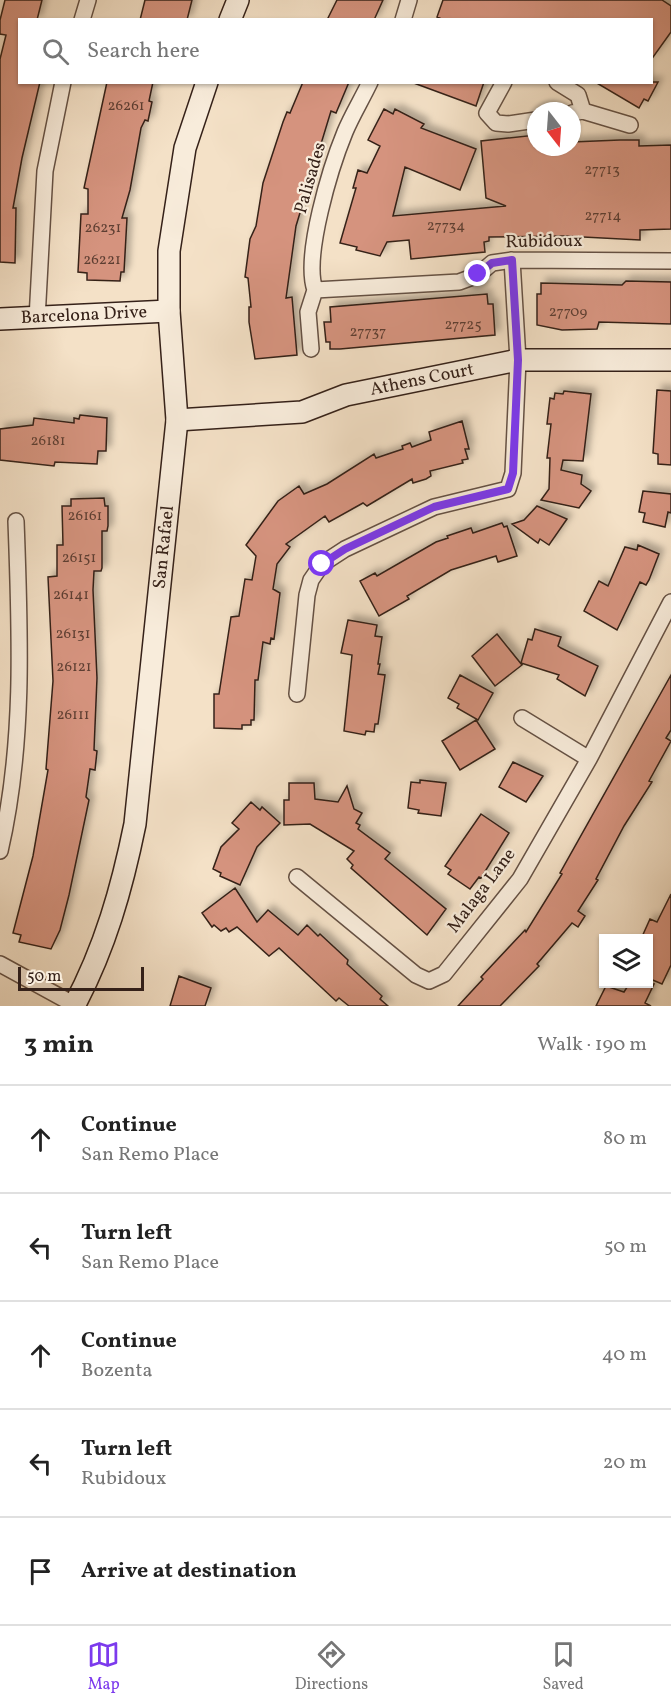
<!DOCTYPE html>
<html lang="en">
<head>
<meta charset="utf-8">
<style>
	body { margin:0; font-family:Vollkorn,serif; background:#f2f2f2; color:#222 }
	.controls { position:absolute; right:18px; bottom:18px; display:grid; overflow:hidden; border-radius:0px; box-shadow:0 2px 4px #0004 }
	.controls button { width:54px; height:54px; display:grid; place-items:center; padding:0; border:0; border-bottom:2px solid #e0e0e0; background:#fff; color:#222; font:30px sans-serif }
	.compass { position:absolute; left:527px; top:102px; width:54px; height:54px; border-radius:50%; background:#fff; box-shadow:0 2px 4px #0004; rotate:163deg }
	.scale { position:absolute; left:18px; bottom:15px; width:126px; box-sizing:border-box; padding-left:6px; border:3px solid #352119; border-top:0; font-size:16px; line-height:21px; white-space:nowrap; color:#352119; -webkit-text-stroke:4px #f8ecdb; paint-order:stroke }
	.stop { position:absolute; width:18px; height:18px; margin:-14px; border:4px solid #7c3aed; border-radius:50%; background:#fff }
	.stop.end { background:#7c3aed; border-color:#fff; box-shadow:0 2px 6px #0008 }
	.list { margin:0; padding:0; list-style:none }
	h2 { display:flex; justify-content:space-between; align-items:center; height:78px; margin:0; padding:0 24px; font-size:26px }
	h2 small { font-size:20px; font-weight:400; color:#767676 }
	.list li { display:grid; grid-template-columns:39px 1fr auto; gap:18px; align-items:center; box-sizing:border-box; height:108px; padding:0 24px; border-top:2px solid #e0e0e0 }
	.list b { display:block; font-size:22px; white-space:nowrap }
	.list p { margin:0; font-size:20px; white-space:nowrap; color:#767676 }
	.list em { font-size:20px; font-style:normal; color:#767676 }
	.icon { flex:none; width:33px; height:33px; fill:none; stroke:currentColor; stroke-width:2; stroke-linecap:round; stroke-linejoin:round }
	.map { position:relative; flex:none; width:671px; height:1006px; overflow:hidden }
	.search { position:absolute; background:#fff; box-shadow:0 2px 4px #0004; left:18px; right:18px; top:18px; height:66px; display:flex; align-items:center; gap:15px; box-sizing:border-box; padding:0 21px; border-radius:0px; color:#767676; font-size:22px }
	.sheet { height:618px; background:#fff }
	nav { display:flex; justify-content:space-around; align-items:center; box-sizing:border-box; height:84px; border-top:2px solid #e0e0e0; background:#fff; font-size:16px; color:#767676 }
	nav a { display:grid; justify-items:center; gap:3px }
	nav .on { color:#7c3aed }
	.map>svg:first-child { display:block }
	.building { fill:#d5937e; stroke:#352119; stroke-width:1.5; filter:url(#shadow) }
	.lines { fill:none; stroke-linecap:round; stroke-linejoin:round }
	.street-casing { stroke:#655144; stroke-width:18 }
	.secondary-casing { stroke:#352119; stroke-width:24 }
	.street { stroke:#f8ecdb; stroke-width:15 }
	.secondary { stroke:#f8ecdb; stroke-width:21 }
	.route { stroke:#7c3aed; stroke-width:8 }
	.labels { text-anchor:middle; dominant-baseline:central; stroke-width:4.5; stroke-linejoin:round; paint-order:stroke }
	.number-label { font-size:15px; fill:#5d3e32 }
	.street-label { font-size:18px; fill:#352119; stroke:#f8ecdb }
</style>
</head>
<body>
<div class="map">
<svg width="671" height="1006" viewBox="0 0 671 1006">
	<defs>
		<filter id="shadow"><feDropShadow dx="5" dy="-5" stdDeviation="3" flood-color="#0004"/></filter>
	</defs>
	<rect width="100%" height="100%" fill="#f4e1c7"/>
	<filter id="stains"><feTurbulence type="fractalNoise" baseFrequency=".00333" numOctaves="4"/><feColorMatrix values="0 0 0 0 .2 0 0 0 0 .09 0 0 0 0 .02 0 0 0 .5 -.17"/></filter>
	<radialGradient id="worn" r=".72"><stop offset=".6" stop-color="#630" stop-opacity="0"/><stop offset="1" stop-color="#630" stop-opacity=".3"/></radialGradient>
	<path class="building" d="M 5,0 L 42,0 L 37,20 L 20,20 L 20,82 L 40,82 L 22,158 L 13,208 L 16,208 L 15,263 L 0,262 L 0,59 L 6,35 L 0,34 L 0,20 Z
		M 145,0 L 192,0 L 187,20 L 140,20 Z
		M 337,0 L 383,0 L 374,20 L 327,20 Z
		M 443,0 L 662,0 L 671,6 L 671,32 L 651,60 L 651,20 L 444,20 L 437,17 Z
		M 107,82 L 153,82 L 149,101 L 152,102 L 148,121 L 145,120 L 141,128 L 130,190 L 122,218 L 127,218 L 124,272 L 121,272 L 120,281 L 87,280 L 87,273 L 78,272 L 81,214 L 88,214 L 88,189 L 84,188 Z
		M 303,82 L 349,82 L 336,113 L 331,111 L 296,226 L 286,298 L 292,297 L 297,355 L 255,359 L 249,322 L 249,307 L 251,307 L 248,278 L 245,277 L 250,239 L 256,226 L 263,183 L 283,122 L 287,112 L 290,113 Z
		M 411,82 L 484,82 L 476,106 Z
		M 595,82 L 658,82 L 648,101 L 644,99 L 639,108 Z
		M 384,109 L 393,114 L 395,109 L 424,124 L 421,128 L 476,149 L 460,190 L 405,167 L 393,216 L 506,206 L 486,198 L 481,141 L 536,135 L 536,147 L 572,147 L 572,142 L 620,140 L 639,140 L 639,146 L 671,145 L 671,229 L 640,230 L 640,240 L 564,236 L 489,237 L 489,241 L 484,242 L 485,252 L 411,259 L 409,240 L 387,242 L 380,256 L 356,250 L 357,247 L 340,243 L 356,188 L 353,188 L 358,170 L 367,173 L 380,146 L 368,140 Z
		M 626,281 L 671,282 L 671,324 L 599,322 L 597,329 L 562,330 L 537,325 L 537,294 L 541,294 L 541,283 L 622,285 Z
		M 487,294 L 488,304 L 493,304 L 495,335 L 340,349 L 330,349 L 330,342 L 326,342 L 324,322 L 331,322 L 330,307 Z
		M 657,390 L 671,391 L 671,465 L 658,464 L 658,454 L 653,453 Z
		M 564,391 L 591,394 L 583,461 L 563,460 L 561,470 L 582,475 L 581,484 L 591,491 L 579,508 L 541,500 L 549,489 L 550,458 L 547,458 L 551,424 L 547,424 L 550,398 L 554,399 L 555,393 L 563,394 Z
		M 80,415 L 107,418 L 106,451 L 98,451 L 97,464 L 55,462 L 54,466 L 0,460 L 0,429 L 33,425 L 34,418 L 74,423 L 74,418 L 79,419 Z
		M 462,421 L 469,449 L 465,449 L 468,459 L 462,460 L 463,463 L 430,471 L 431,476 L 426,479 L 413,483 L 412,479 L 367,506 L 363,503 L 329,522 L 325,516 L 286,544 L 290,547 L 277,564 L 273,589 L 280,593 L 274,639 L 271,638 L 270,644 L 263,642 L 258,680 L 255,680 L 254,720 L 251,720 L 251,725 L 242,725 L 242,729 L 214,728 L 214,694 L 219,694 L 231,617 L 239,616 L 245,579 L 252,580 L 256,556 L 246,545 L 278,501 L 299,486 L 304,494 L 327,484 L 374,454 L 376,458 L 403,449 L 402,446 L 410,443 L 412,447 L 431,440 L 429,432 Z
		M 643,491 L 671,494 L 671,513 L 668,512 L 665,527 L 643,522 L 645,513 L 639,512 Z
		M 104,498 L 105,506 L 108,506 L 108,526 L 107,531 L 102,531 L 102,568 L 101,571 L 94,571 L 93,590 L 97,678 L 94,750 L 97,751 L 95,770 L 90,769 L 86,797 L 89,800 L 69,895 L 60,930 L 51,949 L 19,942 L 21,935 L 13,933 L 33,856 L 48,770 L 46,769 L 53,681 L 48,577 L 57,576 L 57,545 L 63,545 L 62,506 L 71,506 L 71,499 Z
		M 537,506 L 567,519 L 549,545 L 540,539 L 538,543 L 512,524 L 524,520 Z
		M 502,523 L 504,527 L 507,526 L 517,556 L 498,562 L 496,556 L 451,570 L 407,596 L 409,599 L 379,616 L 360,581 L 375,573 L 377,576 L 436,542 L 448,538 L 447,536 L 471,528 L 473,533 Z
		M 638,545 L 659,554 L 649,580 L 646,585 L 640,582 L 617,630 L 584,611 L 599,581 L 608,586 L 625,547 L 637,550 Z
		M 348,620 L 377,625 L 375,636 L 382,637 L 378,664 L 380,664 L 378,674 L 385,675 L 378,724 L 375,724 L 374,732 L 366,731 L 365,735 L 344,731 L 352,655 L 341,653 Z
		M 535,629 L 561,637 L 558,646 L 561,648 L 598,666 L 585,696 L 557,679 L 559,675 L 521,663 L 528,639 L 532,640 Z
		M 497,634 L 522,665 L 495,686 L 472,656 Z
		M 460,675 L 493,693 L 478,720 L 457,708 L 459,704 L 448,698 Z
		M 671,675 L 671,730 L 666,738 L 671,741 L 649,781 L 652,782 L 624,826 L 596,879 L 598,880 L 578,911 L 585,916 L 578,927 L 572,923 L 537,964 L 539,966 L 500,1006 L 458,1006 L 483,979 L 481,977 L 525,930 L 526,932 L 562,874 L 560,873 Z
		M 476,720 L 495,749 L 460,770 L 442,741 Z
		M 513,762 L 543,776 L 526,802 L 499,787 Z
		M 420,780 L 446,783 L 441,816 L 418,813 L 419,810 L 408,808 L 411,782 L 420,783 Z
		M 289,783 L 314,783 L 315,799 L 338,802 L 347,786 L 354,809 L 362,813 L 356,823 L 360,825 L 358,829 L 390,853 L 385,859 L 446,909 L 427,935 L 351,868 L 353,865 L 347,859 L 354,851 L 310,824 L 284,825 L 284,800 L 289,800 Z
		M 251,802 L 260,810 L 262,807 L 280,823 L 257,847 L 240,885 L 220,876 L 221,873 L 213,869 L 221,847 L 239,829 L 232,823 Z
		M 481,814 L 509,833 L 481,878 L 479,877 L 470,889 L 448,874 L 451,870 L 445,866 Z
		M 235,888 L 257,922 L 268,910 L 298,935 L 307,925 L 318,936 L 320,934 L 348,960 L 347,964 L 382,996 L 380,999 L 388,1006 L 349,1006 L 339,998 L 336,1001 L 279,948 L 269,956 L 237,927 L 229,932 L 226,928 L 221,931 L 214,925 L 212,927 L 202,913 Z
		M 671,894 L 671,965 L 662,984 L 648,978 L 648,939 L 641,939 L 650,919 L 657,922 Z
		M 179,976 L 211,988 L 205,1006 L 170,1006 Z
		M 629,984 L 654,984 L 645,1003 L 651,1006 L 596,1006 L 606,986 L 624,992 Z"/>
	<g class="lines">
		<defs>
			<path id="street" d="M 82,20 L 88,0
				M 403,20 L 409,0
				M 504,82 L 487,113 L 496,123 L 508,124 L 536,120
				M 557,82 L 578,95 L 583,111
				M 572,113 L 583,111 L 630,125
				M 315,290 L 459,282 L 478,275 L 492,263 L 512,260 L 671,261
				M 315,290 C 303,256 331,166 345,132 C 352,115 362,99 370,82
				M 37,319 L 45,171 L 63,82
				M 311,349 L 308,312 L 315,290
				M 297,694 L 307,595 L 311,580 L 322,564 L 345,549 L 434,507 L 508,489 L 513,473 L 518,360 L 512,260
				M 522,718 L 589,759
				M 0,851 C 25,743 20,631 16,521
				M 297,877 L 416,975 L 429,981 L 444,974 L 520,879 L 589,759 L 671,602
				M 0,964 L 75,1005"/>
			<g id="secondary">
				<path d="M 230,20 L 238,0"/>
				<path id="s1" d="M 0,319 L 169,311"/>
				<path id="s2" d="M 177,420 L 302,412 L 346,395 L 518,360 L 671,360"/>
				<path id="s3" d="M 74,1006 C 105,948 122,888 135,824 L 177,420 L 169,311 L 169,251 L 185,148 L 207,82"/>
			</g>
		</defs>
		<use href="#street" class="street-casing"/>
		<use href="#secondary" class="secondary-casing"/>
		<use href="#street" class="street"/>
		<use href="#secondary" class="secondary"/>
	</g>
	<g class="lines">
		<path class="route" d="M 322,564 L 345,549 L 434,507 L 508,489 L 513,473 L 518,360 L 512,260 L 492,263 L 478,274"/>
	</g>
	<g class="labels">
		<g class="number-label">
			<text x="126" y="106">26261</text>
			<text x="602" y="170">27713</text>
			<text x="603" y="216">27714</text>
			<text x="446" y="226">27734</text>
			<text x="103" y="228">26231</text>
			<text x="102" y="260">26221</text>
			<text x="568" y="312">27709</text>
			<text x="463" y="325">27725</text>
			<text x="368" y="332">27737</text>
			<text x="48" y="441">26181</text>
			<text x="85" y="516">26161</text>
			<text x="79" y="558">26151</text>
			<text x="71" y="595">26141</text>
			<text x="73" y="634">26131</text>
			<text x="74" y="667">26121</text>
			<text x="73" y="715">26111</text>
		</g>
		<g class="street-label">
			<text transform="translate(311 178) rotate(-74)">Palisades</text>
			<text transform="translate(544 242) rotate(-1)">Rubidoux</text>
			<text stroke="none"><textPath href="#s1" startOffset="84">Barcelona Drive</textPath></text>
			<text stroke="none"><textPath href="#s2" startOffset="250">Athens Court</textPath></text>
			<text stroke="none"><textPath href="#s3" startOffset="471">San Rafael</textPath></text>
			<text transform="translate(482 891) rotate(-53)">Malaga Lane</text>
		</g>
	</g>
	<rect width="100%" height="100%" filter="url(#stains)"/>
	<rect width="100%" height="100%" fill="url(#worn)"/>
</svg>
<div class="controls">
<button><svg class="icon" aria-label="layers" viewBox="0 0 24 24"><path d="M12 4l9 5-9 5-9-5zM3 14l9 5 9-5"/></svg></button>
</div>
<svg class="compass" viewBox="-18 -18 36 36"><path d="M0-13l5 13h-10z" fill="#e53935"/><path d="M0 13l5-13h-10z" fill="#767676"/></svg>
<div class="scale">50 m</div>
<div class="stop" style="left:322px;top:564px"></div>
<div class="stop end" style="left:478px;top:274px"></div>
<div class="search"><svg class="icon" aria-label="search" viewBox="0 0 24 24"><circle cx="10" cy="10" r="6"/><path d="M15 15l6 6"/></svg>Search here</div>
</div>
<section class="sheet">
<h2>3 min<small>Walk · 190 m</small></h2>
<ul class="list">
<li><svg class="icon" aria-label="ahead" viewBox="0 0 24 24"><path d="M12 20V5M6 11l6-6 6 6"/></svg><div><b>Continue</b><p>San Remo Place</p></div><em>80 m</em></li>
<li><svg class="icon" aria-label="left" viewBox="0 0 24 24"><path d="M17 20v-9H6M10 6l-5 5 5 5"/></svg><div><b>Turn left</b><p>San Remo Place</p></div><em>50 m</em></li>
<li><svg class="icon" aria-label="ahead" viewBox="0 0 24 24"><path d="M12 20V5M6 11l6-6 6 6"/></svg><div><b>Continue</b><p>Bozenta</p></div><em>40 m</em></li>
<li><svg class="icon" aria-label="left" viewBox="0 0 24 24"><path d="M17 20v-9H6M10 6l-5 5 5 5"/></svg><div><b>Turn left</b><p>Rubidoux</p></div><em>20 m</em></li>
<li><svg class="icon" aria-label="arrive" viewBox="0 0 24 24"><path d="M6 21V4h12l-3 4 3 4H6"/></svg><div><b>Arrive at destination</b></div></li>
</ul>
</section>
<nav>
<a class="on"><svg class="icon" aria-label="map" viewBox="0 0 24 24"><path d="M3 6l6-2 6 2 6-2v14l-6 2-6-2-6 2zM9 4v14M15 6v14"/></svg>Map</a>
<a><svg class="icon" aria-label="directions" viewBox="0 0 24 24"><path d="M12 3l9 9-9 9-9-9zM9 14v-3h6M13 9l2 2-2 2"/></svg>Directions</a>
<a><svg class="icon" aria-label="saved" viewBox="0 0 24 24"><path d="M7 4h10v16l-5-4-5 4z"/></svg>Saved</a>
</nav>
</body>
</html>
